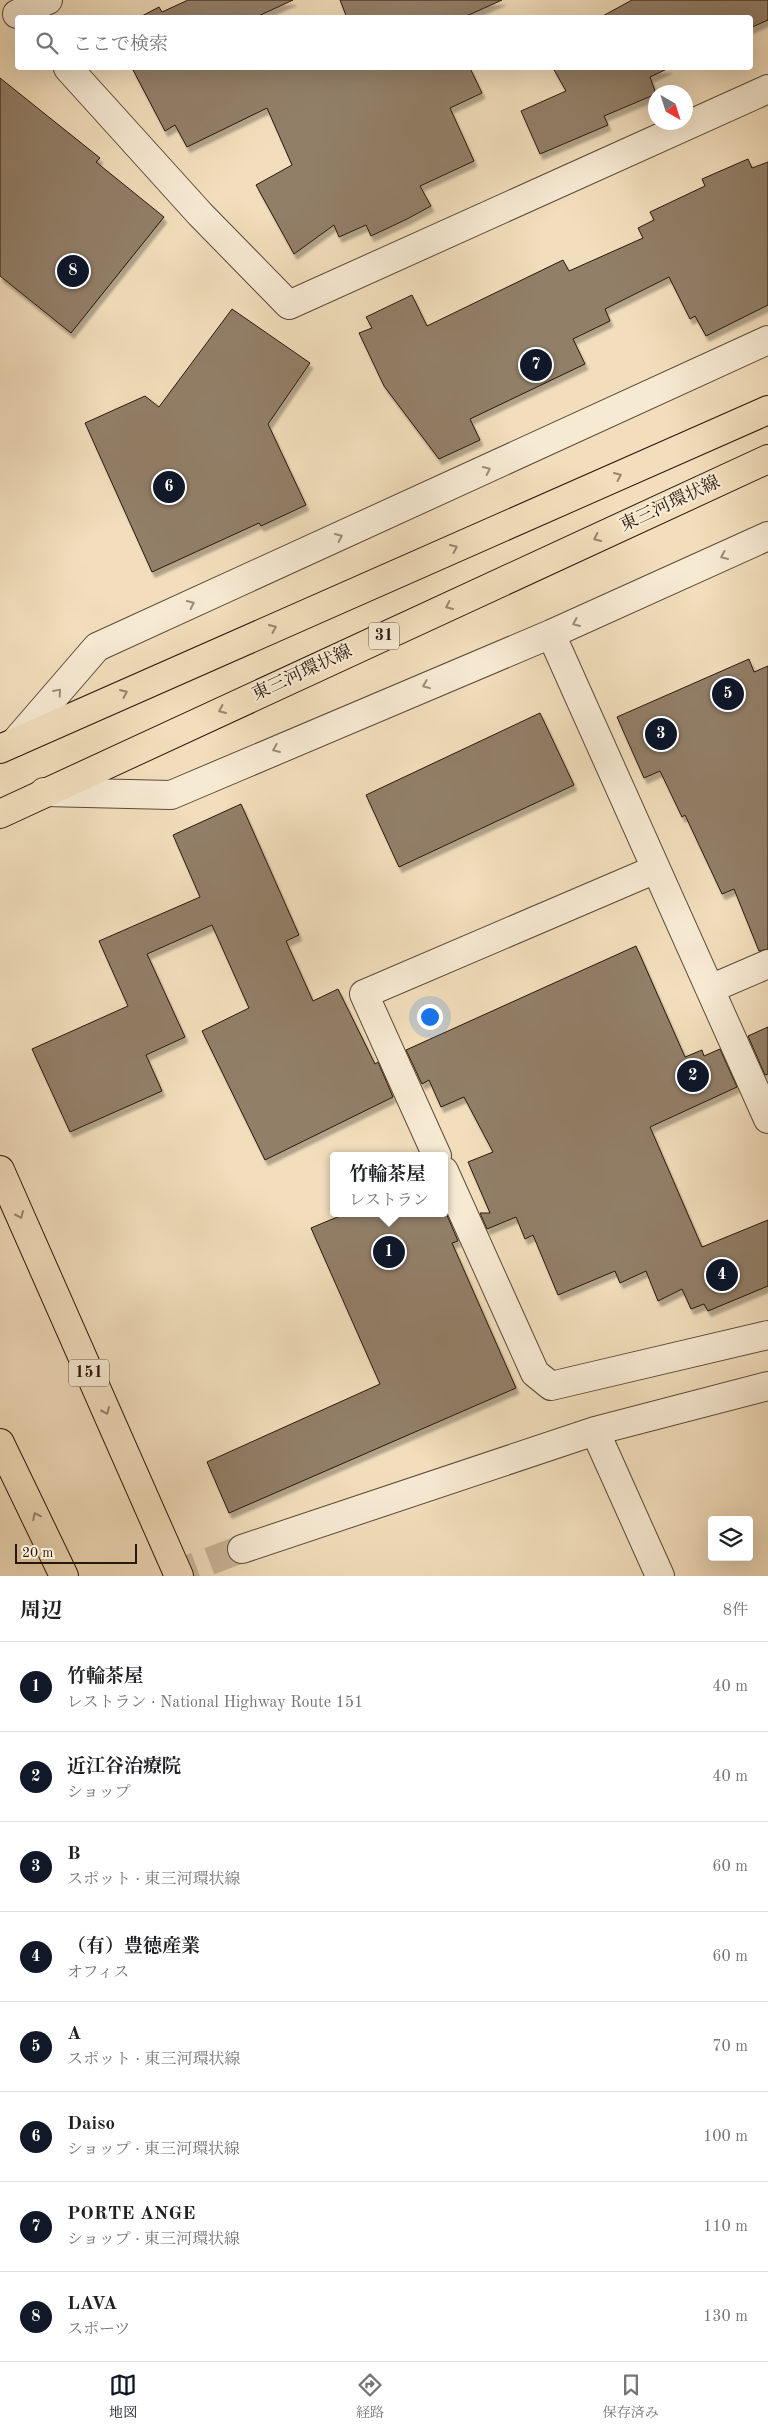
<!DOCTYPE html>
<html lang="ja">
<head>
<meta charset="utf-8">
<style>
	body { margin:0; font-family:"Old Standard TT","Noto Serif JP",serif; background:#f6f6f6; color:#202124 }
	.controls { position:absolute; right:15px; bottom:15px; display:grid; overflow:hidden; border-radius:5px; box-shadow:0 5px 20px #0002 }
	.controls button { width:45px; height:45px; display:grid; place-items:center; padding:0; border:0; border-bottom:1px solid #e0e0e0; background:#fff; color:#202124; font:25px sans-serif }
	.compass { position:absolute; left:648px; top:85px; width:45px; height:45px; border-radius:50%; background:#fff; box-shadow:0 5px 20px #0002; rotate:141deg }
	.scale { position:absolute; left:15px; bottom:12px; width:122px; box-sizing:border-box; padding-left:5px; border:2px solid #29180d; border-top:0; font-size:14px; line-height:18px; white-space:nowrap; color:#29180d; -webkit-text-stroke:4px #f7ead3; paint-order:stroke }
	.you { position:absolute; left:429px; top:1016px; width:18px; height:18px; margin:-12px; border:4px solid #fff; border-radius:50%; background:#1a73e8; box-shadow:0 0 0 8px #1a73e833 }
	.badge { display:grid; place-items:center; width:32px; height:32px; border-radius:50%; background:#111827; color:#fff; font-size:16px; font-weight:700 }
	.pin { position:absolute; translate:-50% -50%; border:2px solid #fff; box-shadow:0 1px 5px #0006 }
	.popup { position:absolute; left:330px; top:1152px; width:118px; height:65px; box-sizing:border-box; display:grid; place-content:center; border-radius:5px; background:#fff; filter:drop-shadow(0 1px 4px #0005); font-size:16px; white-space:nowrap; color:#757577 }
	.popup b { font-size:19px; color:#202124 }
	.popup::after { content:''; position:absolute; left:50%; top:100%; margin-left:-10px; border:10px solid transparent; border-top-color:#fff }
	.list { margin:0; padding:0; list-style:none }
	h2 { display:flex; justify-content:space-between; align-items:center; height:65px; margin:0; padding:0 20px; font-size:21px }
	h2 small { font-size:16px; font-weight:400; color:#757577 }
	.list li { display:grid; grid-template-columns:32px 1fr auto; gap:15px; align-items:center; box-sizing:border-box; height:90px; padding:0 20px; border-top:1px solid #e0e0e0 }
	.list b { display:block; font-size:19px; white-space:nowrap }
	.list p { margin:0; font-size:16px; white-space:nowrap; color:#757577 }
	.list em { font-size:16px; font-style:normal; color:#757577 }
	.icon { flex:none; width:28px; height:28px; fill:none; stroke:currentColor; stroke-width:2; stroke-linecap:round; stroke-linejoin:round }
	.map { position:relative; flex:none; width:768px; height:1576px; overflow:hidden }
	.search { position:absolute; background:#fff; box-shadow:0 5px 20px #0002; left:15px; right:15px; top:15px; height:55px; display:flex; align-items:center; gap:12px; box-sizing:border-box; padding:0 18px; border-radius:5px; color:#757577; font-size:19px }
	.sheet { height:785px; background:#fff }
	nav { display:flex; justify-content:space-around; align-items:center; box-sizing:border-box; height:70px; border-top:1px solid #e0e0e0; background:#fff; font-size:14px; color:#757577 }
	nav a { display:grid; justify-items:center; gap:2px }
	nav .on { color:#111827 }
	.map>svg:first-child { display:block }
	.building { fill:#927f68; stroke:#29180d; filter:url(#shadow) }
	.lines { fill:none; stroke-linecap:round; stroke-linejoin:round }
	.street-tunnel { stroke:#cab699; stroke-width:28; stroke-dasharray:28 14; stroke-linecap:butt }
	.street-casing { stroke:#5b4a39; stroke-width:30 }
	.primary-casing { stroke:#29180d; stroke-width:30 }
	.highway-casing { stroke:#29180d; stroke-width:30 }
	.street { stroke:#f7ead3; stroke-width:28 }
	.primary { stroke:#f2debc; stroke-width:28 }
	.highway { stroke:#f2debc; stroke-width:28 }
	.oneway { stroke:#9a8c7a }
	.oneway2 { stroke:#98856d }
	.labels { text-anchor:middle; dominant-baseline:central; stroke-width:4.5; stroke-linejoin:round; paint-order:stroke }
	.shield { fill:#f7ead3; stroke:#675748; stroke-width:1 }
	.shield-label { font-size:16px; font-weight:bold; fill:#29180d }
	.street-label { font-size:18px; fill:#29180d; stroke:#f7ead3 }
</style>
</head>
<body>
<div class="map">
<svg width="768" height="1576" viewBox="0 0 768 1576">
	<defs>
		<filter id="shadow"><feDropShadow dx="3" dy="5.5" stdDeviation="1" flood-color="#0004"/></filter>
	</defs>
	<rect width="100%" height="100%" fill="#f2debc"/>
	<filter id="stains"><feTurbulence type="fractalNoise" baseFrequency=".004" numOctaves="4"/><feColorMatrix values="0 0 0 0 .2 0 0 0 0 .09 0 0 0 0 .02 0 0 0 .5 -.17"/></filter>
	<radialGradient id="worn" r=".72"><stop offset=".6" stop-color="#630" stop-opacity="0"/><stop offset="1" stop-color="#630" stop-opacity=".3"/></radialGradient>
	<path class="building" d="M 188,0 L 293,0 L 254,18 L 138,18 L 159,7 L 162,12 Z
		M 340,0 L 502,0 L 462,18 L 347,18 Z
		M 632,0 L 768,0 L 768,20 L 750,28 L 750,18 L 599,18 Z
		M 132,68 L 470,68 L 482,93 L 450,108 L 474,161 L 420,186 L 431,206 L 407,219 L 371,236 L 366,225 L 339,237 L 334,225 L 294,254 L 256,185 L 292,165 L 267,108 L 187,147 L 175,125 L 165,131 Z
		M 553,68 L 669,68 L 650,77 L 656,94 L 604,116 L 608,125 L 540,154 L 521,111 L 566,91 Z
		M 0,78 L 100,158 L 96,162 L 164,217 L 71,333 L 0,276 Z
		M 748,159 L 752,168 L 768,162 L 768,305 L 706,336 L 695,316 L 690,319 L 669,277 L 605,309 L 610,321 L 573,339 L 585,364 L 470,419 L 480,440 L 439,459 L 384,386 L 359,333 L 372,328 L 366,317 L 412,295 L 427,326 L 563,260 L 569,271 L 643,238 L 638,228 L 654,220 L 650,212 L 705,186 L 702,179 Z
		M 232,309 L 310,363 L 268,424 L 306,505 L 261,526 L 259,523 L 152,572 L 85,423 L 145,396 L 159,407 Z
		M 749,659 L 754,672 L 768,666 L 768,949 L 759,951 L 734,889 L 722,894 L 685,815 L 682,817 L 660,771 L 644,778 L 617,717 Z
		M 540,713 L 574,785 L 399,867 L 366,795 Z
		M 241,804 L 299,935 L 286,941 L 313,1001 L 338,989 L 375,1064 L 378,1062 L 393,1097 L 265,1160 L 202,1031 L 249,1008 L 212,925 L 147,954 L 185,1037 L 146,1055 L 162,1091 L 70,1132 L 32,1049 L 128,1006 L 99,941 L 200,897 L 173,835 Z
		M 636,946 L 685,1057 L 702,1050 L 704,1056 L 720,1049 L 737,1087 L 650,1127 L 702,1247 L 768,1220 L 768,1286 L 708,1311 L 704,1304 L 691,1309 L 682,1289 L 658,1301 L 646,1271 L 620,1283 L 615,1271 L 558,1295 L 533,1235 L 525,1239 L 516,1217 L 487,1229 L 480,1213 L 490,1213 L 468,1162 L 493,1152 L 464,1097 L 441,1107 L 429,1080 L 422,1084 L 406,1050 Z
		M 768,1027 L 768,1074 L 765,1075 L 748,1036 Z
		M 347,1213 L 446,1213 L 458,1241 L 452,1243 L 516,1388 L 229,1513 L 207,1462 L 380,1384 L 311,1228 Z"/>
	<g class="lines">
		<path class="street-tunnel" d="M 170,1576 L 242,1549"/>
		<defs>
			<path id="street" d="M 17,14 L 48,0
				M 68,68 L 200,214 L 289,305 L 768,89
				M 551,634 L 768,1119
				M 15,742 L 97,647 L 768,340
				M 44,792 L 171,795 L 551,634 L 768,536
				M 710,989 L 768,964
				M 437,1156 L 364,994 L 656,869
				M 444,1171 L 535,1373 L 551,1386 L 768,1335
				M 595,1431 L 660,1576
				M 242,1549 L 595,1431 L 768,1386"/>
			<path id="primary" d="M 0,749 L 768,410
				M 0,814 L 768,459"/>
			<path id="highway" d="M 0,1170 L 179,1576
				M 0,1443 L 64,1576"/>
		</defs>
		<use href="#street" class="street-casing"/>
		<use href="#primary" class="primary-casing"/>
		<use href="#highway" class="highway-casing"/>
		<use href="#street" class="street"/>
		<use href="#primary" class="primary"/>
		<use href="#highway" class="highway"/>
	</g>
	<defs><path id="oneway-chevron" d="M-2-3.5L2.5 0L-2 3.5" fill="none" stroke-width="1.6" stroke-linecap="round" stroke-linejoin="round" transform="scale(1.25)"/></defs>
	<g class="oneway">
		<use href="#oneway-chevron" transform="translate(487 470) rotate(-25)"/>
		<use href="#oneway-chevron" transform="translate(339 537) rotate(-25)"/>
		<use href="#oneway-chevron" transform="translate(724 556) rotate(156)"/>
		<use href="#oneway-chevron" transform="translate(191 604) rotate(-25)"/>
		<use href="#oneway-chevron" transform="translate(576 623) rotate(156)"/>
		<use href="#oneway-chevron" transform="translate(426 685) rotate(158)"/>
		<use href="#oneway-chevron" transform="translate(58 692) rotate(-49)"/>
		<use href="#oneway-chevron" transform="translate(276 749) rotate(157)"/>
	</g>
	<g class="oneway2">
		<use href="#oneway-chevron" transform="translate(618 476) rotate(-24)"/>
		<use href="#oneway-chevron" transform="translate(597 538) rotate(155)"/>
		<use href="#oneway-chevron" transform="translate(454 548) rotate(-24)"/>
		<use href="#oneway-chevron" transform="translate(449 606) rotate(155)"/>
		<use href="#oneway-chevron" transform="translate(273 628) rotate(-24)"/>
		<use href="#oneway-chevron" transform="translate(124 693) rotate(-24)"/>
		<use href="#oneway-chevron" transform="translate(222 710) rotate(155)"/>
		<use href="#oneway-chevron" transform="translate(20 1215) rotate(66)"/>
		<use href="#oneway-chevron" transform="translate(106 1411) rotate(66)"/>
		<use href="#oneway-chevron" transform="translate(36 1516) rotate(-116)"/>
	</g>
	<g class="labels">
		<g class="shield">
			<rect x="369" y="622.5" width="30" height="27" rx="4"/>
			<rect x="69" y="1359.5" width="40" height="27" rx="4"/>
		</g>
		<g class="shield-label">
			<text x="384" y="636">31</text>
			<text x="89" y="1373">151</text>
		</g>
		<g class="street-label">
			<text transform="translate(670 504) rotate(-25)">東三河環状線</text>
			<text transform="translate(302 673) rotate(-25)">東三河環状線</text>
		</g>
	</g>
	<rect width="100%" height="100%" filter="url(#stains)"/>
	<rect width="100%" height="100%" fill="url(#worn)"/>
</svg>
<div class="controls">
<button><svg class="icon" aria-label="layers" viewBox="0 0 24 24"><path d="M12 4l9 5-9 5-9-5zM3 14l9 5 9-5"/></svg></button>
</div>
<svg class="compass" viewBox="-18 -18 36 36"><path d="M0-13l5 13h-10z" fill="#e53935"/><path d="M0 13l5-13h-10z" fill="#757577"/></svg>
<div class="scale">20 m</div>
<div class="you"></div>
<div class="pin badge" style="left:389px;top:1252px">1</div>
<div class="popup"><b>竹輪茶屋</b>レストラン</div>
<div class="pin badge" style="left:693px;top:1076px">2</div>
<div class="pin badge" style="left:661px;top:734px">3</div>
<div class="pin badge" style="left:722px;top:1275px">4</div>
<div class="pin badge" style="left:728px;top:694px">5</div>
<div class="pin badge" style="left:169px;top:487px">6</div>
<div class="pin badge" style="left:536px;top:365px">7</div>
<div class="pin badge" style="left:73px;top:271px">8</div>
<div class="search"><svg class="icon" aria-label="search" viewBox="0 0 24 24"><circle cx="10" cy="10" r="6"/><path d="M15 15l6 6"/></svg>ここで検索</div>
</div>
<section class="sheet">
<h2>周辺<small>8件</small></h2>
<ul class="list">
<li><span class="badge">1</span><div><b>竹輪茶屋</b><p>レストラン · National Highway Route 151</p></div><em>40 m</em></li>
<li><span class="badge">2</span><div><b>近江谷治療院</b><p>ショップ</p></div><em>40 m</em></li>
<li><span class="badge">3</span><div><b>B</b><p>スポット · 東三河環状線</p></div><em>60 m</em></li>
<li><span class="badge">4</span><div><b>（有）豊徳産業</b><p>オフィス</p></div><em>60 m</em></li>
<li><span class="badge">5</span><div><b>A</b><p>スポット · 東三河環状線</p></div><em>70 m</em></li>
<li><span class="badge">6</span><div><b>Daiso</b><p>ショップ · 東三河環状線</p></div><em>100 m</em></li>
<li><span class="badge">7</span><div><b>PORTE ANGE</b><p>ショップ · 東三河環状線</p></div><em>110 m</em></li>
<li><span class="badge">8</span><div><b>LAVA</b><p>スポーツ</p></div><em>130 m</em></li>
</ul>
</section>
<nav>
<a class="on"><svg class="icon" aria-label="map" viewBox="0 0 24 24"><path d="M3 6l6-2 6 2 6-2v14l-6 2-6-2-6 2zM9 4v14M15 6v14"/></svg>地図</a>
<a><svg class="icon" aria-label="directions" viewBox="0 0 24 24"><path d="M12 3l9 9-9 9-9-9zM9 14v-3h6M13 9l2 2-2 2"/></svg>経路</a>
<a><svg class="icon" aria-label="saved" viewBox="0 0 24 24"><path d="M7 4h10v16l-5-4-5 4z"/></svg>保存済み</a>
</nav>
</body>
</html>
